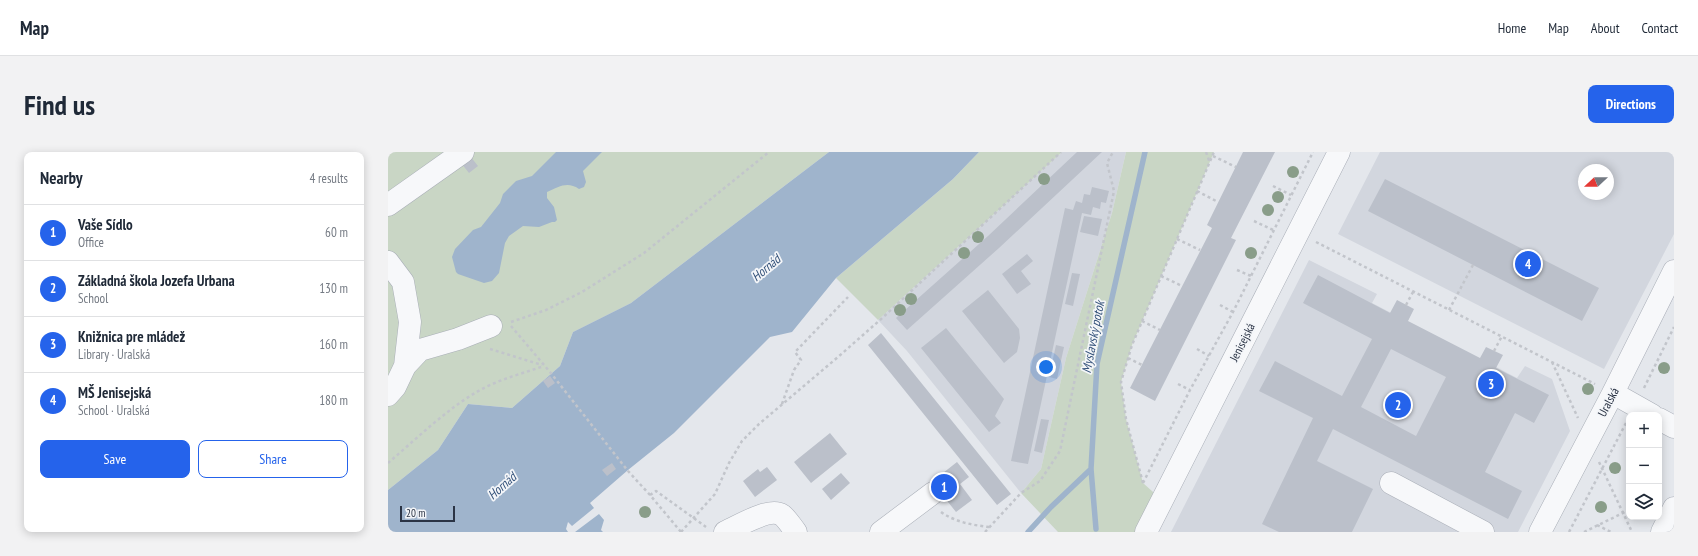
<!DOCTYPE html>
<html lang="en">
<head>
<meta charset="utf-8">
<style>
	body { margin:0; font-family:"PT Sans Narrow",sans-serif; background:#f2f2f3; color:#1f2937 }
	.controls { position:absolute; right:12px; bottom:12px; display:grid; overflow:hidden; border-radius:8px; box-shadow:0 2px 10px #0003 }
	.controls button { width:36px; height:36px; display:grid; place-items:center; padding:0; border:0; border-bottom:1px solid #e0e1e3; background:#fff; color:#1f2937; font:20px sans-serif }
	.compass { position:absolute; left:1190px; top:12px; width:36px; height:36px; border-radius:50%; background:#fff; box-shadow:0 2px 10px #0003; rotate:248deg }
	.scale { position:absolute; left:12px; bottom:10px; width:55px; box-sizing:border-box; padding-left:4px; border:2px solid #2b3445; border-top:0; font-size:11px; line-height:14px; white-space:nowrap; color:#2b3445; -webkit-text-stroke:3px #f4f6f9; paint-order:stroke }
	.you { position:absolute; left:658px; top:215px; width:14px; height:14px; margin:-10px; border:3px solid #fff; border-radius:50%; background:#1a73e8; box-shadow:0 0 0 6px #1a73e833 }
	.badge { display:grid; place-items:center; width:26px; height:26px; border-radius:50%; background:#2563eb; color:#fff; font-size:13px; font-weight:700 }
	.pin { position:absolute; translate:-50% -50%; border:2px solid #fff; box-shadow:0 1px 4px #0006 }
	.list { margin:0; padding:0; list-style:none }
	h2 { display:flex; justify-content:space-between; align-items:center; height:52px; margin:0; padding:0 16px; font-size:17px }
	h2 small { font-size:13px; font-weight:400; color:#747a83 }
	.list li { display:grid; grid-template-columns:26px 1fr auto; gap:12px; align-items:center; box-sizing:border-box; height:56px; padding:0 16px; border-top:1px solid #e0e1e3 }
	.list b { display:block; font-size:15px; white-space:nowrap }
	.list p { margin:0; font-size:13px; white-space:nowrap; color:#747a83 }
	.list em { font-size:13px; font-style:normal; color:#747a83 }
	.actions { display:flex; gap:8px; padding:12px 16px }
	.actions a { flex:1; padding:9px 0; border:1px solid #2563eb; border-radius:8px; text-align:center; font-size:14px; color:#2563eb }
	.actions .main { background:#2563eb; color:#fff }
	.icon { flex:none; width:22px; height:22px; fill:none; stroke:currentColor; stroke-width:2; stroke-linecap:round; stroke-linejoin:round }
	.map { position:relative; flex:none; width:1286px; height:380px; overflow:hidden; border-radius:8px }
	header { display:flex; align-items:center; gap:24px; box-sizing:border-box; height:56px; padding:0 20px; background:#fff; border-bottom:1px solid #e0e1e3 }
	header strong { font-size:19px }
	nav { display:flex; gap:22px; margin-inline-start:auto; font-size:14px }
	.intro { display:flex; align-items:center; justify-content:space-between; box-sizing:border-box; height:96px; padding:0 24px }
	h1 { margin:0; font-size:28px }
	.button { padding:10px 18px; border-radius:8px; background:#2563eb; color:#fff; font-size:14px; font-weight:700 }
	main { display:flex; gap:24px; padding:0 24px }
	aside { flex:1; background:#fff; border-radius:8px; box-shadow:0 2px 10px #0003 }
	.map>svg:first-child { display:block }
	.built { fill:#d2d6de; fill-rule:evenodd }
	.green { fill:#c9d6c5 }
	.water { fill:#9fb4cc }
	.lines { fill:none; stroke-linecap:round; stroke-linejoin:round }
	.stream { stroke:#9fb4cc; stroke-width:5.5 }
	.building { fill:#bbc0ca; fill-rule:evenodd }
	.minor-casing { stroke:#a9aeb7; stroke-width:23 }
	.path { stroke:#c2c5cb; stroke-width:2.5; stroke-dasharray:3 3; stroke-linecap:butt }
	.minor { stroke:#f7f8fa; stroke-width:22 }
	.tree { fill:#899d89 }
	.labels { text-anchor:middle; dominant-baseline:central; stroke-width:3.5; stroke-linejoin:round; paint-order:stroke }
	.street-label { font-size:12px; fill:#2b3445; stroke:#f4f6f9 }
	.water-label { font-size:13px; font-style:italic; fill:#34527a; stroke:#f4f6f9 }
</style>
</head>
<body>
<header>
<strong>Map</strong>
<nav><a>Home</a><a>Map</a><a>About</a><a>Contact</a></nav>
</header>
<div class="intro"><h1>Find us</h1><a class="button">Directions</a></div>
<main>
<aside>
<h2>Nearby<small>4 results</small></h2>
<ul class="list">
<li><span class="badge">1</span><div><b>Vaše Sídlo</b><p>Office</p></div><em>60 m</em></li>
<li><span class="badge">2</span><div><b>Základná škola Jozefa Urbana</b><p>School</p></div><em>130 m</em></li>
<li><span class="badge">3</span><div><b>Knižnica pre mládež</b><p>Library · Uralská</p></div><em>160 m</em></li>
<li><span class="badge">4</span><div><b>MŠ Jenisejská</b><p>School · Uralská</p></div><em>180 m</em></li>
</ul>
<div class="actions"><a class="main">Save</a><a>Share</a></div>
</aside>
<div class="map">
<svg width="1286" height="380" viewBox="0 0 1286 380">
	<rect width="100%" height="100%" fill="#e4e7ec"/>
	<path class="built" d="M 674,0 L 738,0 L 724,61 L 678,206 L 653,317 L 633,341 L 519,199 L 490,168 Z
		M 992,0 L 1286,0 L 1286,82 L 1216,217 L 950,82 ZM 1196,18 L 1220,18 L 1220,42 L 1196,42 Z
		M 921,108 L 989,142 L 984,151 L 1129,226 L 1137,214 L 1164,227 L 1182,279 L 1130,380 L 783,380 Z"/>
	<path class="green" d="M 0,0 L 441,0 L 243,151 L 185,180 L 172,214 L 124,256 L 80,252 L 50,298 L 0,338 Z
		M 591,0 L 674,0 L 490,168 L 448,126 L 565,27 Z
		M 738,0 L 826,0 L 744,193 L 733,230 L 738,267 L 755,331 L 774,348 L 758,380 L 670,380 L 633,341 L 653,317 L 678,206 L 724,61 Z"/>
	<path class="water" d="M 168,0 L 214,0 L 195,19 L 198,30 L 196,35 L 191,37 C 179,29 171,35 159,40 L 159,46 L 166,55 L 169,68 L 167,70 L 164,70 L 151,75 L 135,74 L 121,84 L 117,91 L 111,121 L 104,129 L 96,131 L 70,122 L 68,120 L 64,105 L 67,97 L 85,78 L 93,75 L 112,51 L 115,42 L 128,29 L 144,24 Z
		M 441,0 L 591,0 L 565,27 L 448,126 L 404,180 L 382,185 L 286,281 L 240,318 L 202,351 L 206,356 L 184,374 L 180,370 L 178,377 L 180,380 L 0,380 L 0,338 L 50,298 L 80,252 L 124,256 L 172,214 L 185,180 L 243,151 Z
		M 211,362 L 216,368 L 213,378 L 215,380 L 187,380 Z"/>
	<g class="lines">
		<path class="stream" d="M 708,377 L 703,317 L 709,212 L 757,0
			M 640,380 L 663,355 L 703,317"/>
	</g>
	<path class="building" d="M 689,0 L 714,0 L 611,96 L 519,178 L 508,166 L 600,84 Z
		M 855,0 L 887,0 L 843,86 L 848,88 L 767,249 L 742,236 L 824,76 L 819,73 Z
		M 82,4 L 90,14 L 81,21 L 73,11 Z
		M 997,27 L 1211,136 L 1194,169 L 980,59 Z
		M 704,35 L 721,39 L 718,51 L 713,50 L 712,57 L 705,55 L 703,63 L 694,61 L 640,312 L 623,309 L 677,56 L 685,58 L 688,49 L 694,51 L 696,42 L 702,43 Z
		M 696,64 L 714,67 L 710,84 L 692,80 Z
		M 639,102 L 645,109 L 633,119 L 643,132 L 629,142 L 614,122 Z
		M 684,121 L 692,122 L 685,154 L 677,152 Z
		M 930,123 L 1002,161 L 1009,148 L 1026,157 L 1020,169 L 1092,206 L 1098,195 L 1115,203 L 1108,216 L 1161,243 L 1146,271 L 1127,261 L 1097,320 L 1134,339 L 1120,367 L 945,277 L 929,309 L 985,337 L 964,380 L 891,380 L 874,372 L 925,266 L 871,239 L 887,209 L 954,244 L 984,187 L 915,151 ZM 1003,197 L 1058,225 L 1028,284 L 973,255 Z
		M 600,138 L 631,177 L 632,186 L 629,200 L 616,211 L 574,159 Z
		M 558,176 L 616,247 L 607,264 L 613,271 L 601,280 L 533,196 Z
		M 493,181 L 623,342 L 609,353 L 480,193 Z
		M 668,193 L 676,195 L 669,227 L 661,225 Z
		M 162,224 L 167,231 L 160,236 L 155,229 Z
		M 653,267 L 661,268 L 654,301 L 646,299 Z
		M 442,281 L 459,302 L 423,331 L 406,310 Z
		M 569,310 L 581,325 L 572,332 L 584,348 L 568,360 L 556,345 L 567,336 L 555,321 Z
		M 224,311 L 228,317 L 219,324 L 214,318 Z
		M 379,315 L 389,328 L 367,345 L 355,329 L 370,317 L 372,320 Z
		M 453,321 L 462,331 L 443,348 L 434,337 Z"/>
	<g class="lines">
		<defs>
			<path id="minor" d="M 0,53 L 75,0
				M 0,110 L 15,130 L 22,170 L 17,214
				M 1225,241 L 1264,263
				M 0,243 L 7,235 L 17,214 L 32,198 L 70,187 L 103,174
				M 1271,267 L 1286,275
				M 1003,331 L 1095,380
				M 337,380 C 351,374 381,355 394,363 C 399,367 404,375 408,380
				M 493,380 L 545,341
				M 758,380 L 951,0
				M 1152,380 L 1225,241 L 1286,119
				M 1274,380 L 1286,356"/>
		</defs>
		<use href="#minor" class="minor-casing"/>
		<path class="path" d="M 818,0 L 822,11
			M 825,4 L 848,15
			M 885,34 L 903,43
			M 809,39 L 830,50
			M 866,69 L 885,78
			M 789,87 L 812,98
			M 928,90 L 1207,232
			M 849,118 L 863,124
			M 773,124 L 794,134
			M 832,153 L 845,160
			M 1018,153 L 1025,140
			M 1061,158 L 1085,113
			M 754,169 L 772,178
			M 123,170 L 158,158 L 194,140 L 256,101 L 381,0
			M 123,174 L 162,220 L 240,319 L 262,343 L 293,380
			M 102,197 L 154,213
			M 809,197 L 821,204
			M 1106,199 L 1114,184
			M 740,206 L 754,213
			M 1164,210 L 1190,266
			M 790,232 L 802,238
			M 1256,236 L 1286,175
			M 394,252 L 406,218 L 413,208 L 407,200 L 460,145
			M 1211,310 L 1244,380
			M 0,311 C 27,288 58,258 87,241 C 108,228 133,222 156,214
			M 755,331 L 802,238 L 845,160 L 925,0
			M 755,331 L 738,267 L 733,230 L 744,193 L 826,0
			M 262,343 L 268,339 L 318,375
			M 553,360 C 567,370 584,373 601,375
			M 1209,373 L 1223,380
			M 293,380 L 327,342 L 341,311 L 354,289 L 371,272 L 450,205 L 492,168 L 673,0
			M 597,380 L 633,341 L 652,329 L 672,299 L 726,39 L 719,11 L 725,0
			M 1181,380 L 1238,271
			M 1196,380 L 1241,358"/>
		<use href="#minor" class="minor"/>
	</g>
	<g class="tree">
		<circle cx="905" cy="20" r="6"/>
		<circle cx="656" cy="27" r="6"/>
		<circle cx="890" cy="45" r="6"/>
		<circle cx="880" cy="58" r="6"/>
		<circle cx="590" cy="85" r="6"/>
		<circle cx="576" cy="101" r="6"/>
		<circle cx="863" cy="101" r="6"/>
		<circle cx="523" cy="147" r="6"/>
		<circle cx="512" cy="158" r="6"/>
		<circle cx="1276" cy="216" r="6"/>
		<circle cx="1200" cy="237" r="6"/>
		<circle cx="1227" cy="316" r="6"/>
		<circle cx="1213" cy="355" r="6"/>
		<circle cx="257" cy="360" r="6"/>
	</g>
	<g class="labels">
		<g class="street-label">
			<text transform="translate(854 190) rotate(-63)">Jenisejská</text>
			<text transform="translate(1220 250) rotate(-62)">Uralská</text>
		</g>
		<g class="water-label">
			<text transform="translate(378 116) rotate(-40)">Hornád</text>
			<text transform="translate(705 185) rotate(-79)">Myslavský potok</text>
			<text transform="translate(114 334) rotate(-42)">Hornád</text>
		</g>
	</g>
</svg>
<div class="controls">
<button>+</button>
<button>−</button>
<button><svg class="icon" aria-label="layers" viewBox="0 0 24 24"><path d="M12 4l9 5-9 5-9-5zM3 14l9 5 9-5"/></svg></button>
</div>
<svg class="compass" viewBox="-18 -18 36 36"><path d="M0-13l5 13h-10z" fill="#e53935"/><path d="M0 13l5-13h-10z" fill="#747a83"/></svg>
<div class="scale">20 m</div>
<div class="you"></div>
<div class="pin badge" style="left:556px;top:335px">1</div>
<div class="pin badge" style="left:1010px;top:253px">2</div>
<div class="pin badge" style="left:1103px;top:232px">3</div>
<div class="pin badge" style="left:1140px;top:112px">4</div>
</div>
</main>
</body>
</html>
